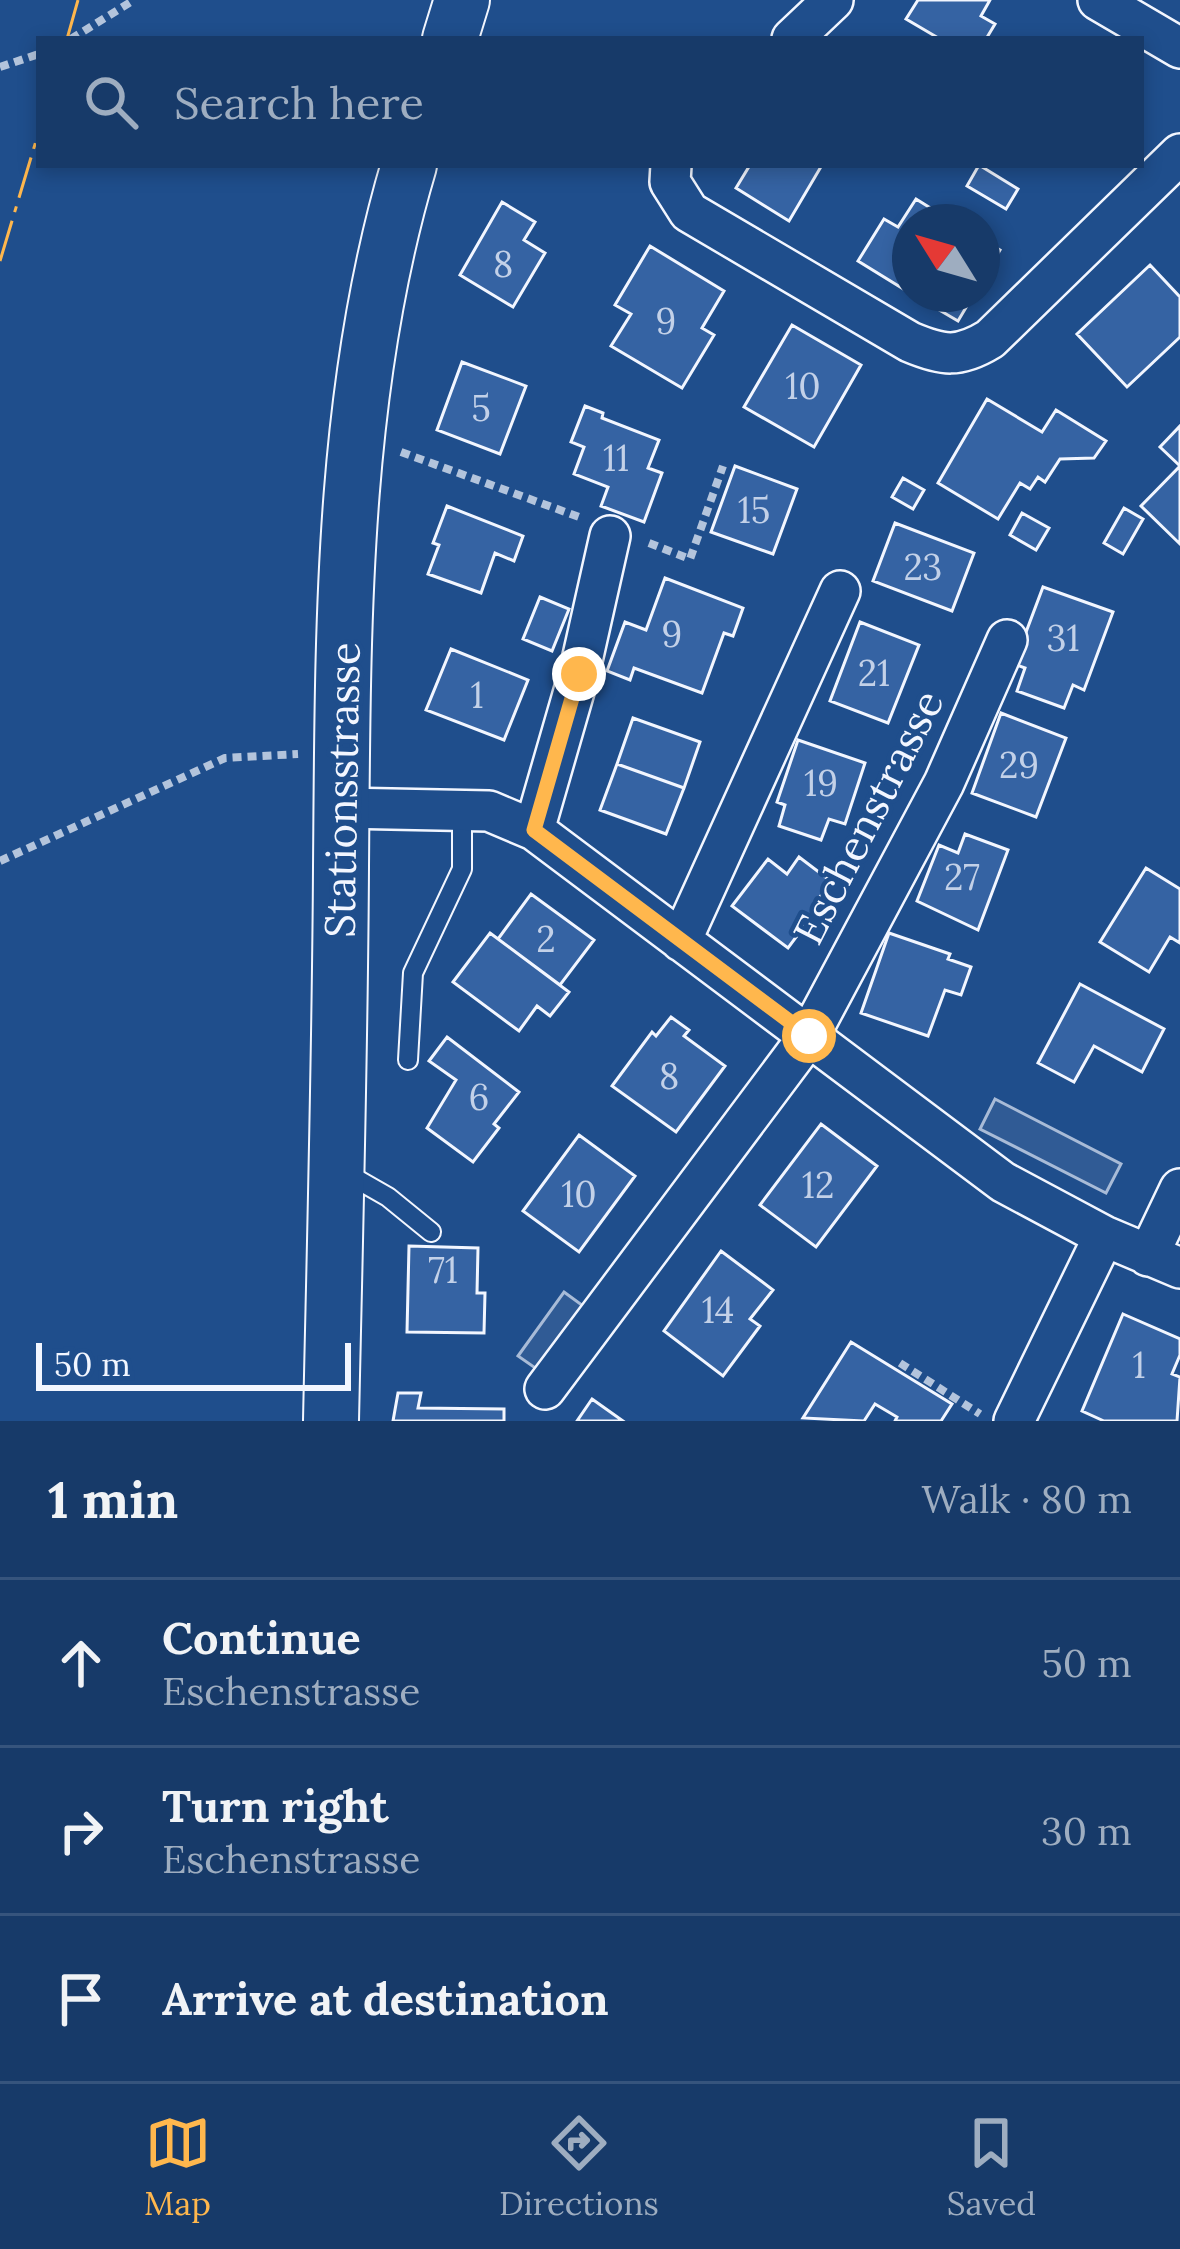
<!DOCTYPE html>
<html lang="en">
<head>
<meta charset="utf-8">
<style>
	body { margin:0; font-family:Lora,serif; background:#244571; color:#f1f3f6 }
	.compass { position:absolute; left:892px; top:204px; width:108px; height:108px; border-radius:50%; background:#173a69; box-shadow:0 6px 18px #0003; rotate:307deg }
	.scale { position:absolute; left:36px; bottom:30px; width:315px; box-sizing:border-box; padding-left:12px; border:6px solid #f2f6ff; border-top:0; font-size:33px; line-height:42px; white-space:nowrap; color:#f2f6ff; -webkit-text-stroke:9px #1f4e8c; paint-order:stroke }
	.stop { position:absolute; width:36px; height:36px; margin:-27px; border:9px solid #ffb74d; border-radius:50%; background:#fff }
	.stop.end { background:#ffb74d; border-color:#fff; box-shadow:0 3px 12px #0008 }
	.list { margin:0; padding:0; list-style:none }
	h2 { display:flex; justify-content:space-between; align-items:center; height:156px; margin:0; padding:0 48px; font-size:51px }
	h2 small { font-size:39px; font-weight:400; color:#9eadc0 }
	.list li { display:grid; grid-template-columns:78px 1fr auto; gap:36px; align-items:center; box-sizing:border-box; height:168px; padding:0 48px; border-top:3px solid #36547d }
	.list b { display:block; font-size:45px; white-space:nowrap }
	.list p { margin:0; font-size:39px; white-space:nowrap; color:#9eadc0 }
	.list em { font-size:39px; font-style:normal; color:#9eadc0 }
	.icon { flex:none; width:66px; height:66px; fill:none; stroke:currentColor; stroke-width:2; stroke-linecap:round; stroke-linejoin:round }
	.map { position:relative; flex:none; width:1180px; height:1421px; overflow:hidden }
	.search { position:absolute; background:#173a69; box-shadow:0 6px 18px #0003; left:36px; right:36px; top:36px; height:132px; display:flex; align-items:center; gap:30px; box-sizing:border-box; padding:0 42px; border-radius:0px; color:#9eadc0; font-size:45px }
	.sheet { height:660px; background:#173a69 }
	nav { display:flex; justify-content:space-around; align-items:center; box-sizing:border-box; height:168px; border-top:3px solid #36547d; background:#173a69; font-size:33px; color:#9eadc0 }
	nav a { display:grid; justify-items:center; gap:6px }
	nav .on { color:#ffb74d }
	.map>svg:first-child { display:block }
	.built { fill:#305b95; stroke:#a8bbd7; stroke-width:3 }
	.building { fill:#3563a3; stroke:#f2f6ff; stroke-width:3 }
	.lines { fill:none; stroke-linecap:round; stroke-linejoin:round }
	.service-casing { stroke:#f2f6ff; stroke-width:22 }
	.minor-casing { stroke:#f2f6ff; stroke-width:44 }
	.secondary-casing { stroke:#f2f6ff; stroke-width:58 }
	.path { stroke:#b3c4dc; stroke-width:8; stroke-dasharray:9 6; stroke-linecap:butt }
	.service { stroke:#1f4e8c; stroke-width:18 }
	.minor { stroke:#1f4e8c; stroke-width:39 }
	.secondary { stroke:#1f4e8c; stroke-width:54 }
	.power { stroke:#ffb74d; stroke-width:3; stroke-dasharray:42 9 6 9; stroke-linecap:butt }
	.route { stroke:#ffb74d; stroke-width:15 }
	.labels { text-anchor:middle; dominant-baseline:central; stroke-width:9; stroke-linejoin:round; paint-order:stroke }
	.number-label { font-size:36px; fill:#c3d1e8 }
	.street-label { font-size:42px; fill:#f2f6ff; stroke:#1f4e8c }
</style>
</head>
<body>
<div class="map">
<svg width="1180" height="1421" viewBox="0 0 1180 1421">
	<rect width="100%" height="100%" fill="#1f4e8c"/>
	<path class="built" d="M 995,1099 L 1121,1164 L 1106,1193 L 980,1129 Z
		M 564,1292 L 586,1308 L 541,1372 L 518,1356 Z"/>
	<path class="building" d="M 918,0 L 990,0 L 981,16 L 995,24 L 986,39 L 940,39 L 906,19 Z
		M 750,165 L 822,165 L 789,221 L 736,188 Z
		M 979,165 L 1018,189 L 1006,209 L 967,186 Z
		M 916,199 L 953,222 L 910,222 L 910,293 L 858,261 L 884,219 L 898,227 Z
		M 502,202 L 535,222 L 524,240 L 545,253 L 513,307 L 460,275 Z
		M 982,239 L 1000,250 L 982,281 Z
		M 650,246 L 724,291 L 702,328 L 714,335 L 682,388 L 611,346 L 631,314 L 615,305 Z
		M 1150,265 L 1180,297 L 1180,337 L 1127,387 L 1077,334 Z
		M 912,294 L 974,294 L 958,321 Z
		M 792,325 L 861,365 L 814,447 L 744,407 Z
		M 462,362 L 526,386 L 500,454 L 437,430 Z
		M 987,399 L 1042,432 L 1056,410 L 1106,441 L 1094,458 L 1060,459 L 1045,482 L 1038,477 L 1030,489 L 1020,483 L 998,519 L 938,483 Z
		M 585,406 L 603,413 L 602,418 L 659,440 L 648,468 L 662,473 L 644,522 L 601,506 L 608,487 L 574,474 L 584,447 L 571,442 Z
		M 1180,426 L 1180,544 L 1141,506 L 1180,466 L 1160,447 Z
		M 735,466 L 797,489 L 773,554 L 711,532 Z
		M 903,478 L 924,490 L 913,509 L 892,497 Z
		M 447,506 L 523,536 L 514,561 L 495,553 L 481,593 L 428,574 L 439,545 L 433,543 Z
		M 1124,508 L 1143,519 L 1123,554 L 1104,543 Z
		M 1022,513 L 1049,528 L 1036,550 L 1010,535 Z
		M 895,523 L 974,553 L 952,611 L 873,581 Z
		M 665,578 L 743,608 L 733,636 L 724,633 L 702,693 L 634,668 L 630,680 L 607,671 L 625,622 L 646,630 Z
		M 1043,587 L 1113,612 L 1084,690 L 1073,685 L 1064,708 L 1017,691 L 1025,668 L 1014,664 Z
		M 540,597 L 569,609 L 552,651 L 523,639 Z
		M 860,622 L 919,645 L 888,723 L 830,701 Z
		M 451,649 L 528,680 L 504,740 L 426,710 Z
		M 1001,713 L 1066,738 L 1036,817 L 972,793 Z
		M 633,718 L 700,742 L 684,788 L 617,764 Z
		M 798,740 L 865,763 L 845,824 L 829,819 L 821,840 L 779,826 L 785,805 L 777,802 Z
		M 617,764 L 684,788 L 666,834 L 600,810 Z
		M 965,834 L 1008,850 L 978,930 L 917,901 L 939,845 L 958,853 Z
		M 799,857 L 832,882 L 819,898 L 823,901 L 788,948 L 732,906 L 768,859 L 787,874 Z
		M 1146,868 L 1180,889 L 1180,943 L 1170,937 L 1149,972 L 1100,942 Z
		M 531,894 L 594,940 L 560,985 L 498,939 Z
		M 490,933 L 569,992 L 550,1016 L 537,1006 L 519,1031 L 453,982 Z
		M 889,933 L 950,954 L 948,959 L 971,967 L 961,995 L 945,990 L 928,1036 L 861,1013 Z
		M 1080,984 L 1164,1029 L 1142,1072 L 1094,1046 L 1074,1082 L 1038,1063 Z
		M 671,1017 L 689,1030 L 684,1036 L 725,1066 L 676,1132 L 612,1086 L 652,1032 L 656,1036 Z
		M 447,1037 L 519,1092 L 494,1124 L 499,1128 L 473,1162 L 427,1128 L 456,1080 L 429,1061 Z
		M 821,1124 L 877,1166 L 816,1247 L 760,1205 Z
		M 579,1135 L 635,1176 L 579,1252 L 523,1211 Z
		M 409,1246 L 478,1248 L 477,1293 L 485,1293 L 484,1333 L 407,1332 Z
		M 721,1251 L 773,1290 L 750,1319 L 760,1326 L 723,1376 L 664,1331 Z
		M 1123,1314 L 1180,1339 L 1180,1355 L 1172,1374 L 1180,1377 L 1177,1421 L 1104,1421 L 1082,1411 Z
		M 851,1342 L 952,1404 L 941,1421 L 895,1421 L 897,1417 L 875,1404 L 864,1421 L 803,1418 Z
		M 398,1393 L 421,1393 L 418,1408 L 504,1409 L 504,1421 L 393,1421 Z
		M 592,1399 L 623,1421 L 577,1421 Z"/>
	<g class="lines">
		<defs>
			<path id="service" d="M 408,1060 L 413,973 L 462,869 L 462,809
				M 346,1173 L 388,1197 L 431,1232"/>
			<path id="minor" d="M 1098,0 L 1180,48
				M 792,39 L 833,0
				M 671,165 L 670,182 L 689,212 L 910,342 C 943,356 959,358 990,339 L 1180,154
				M 342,808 L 489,811 L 534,830 L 1003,1182 L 1104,1236 L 1180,1268
				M 534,830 L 579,674 L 610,536
				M 681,941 L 840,591
				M 1148,1256 L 1180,1189
				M 545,1389 L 809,1036 L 944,783 L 1007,640
				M 1014,1421 L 1104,1236"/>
			<path id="secondary" d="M 450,39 L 462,0
				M 331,1421 C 335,1236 340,1052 341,867 C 343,631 341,393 409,165"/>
		</defs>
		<use href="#service" class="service-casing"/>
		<use href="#minor" class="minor-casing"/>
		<use href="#secondary" class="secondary-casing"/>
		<path class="path" d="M 71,39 L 134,0
			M 0,67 L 39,54
			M 401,452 L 579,517
			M 649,543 L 690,559 L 723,466
			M 0,861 L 225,758 L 298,754
			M 900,1363 L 980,1414"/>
		<use href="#service" class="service"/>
		<use href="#minor" class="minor"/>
		<use href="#secondary" class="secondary"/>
		<path class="power" d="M 67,39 L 78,0
			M 0,261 L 39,131"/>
	</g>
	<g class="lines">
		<path class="route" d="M 579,674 L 534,830 L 809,1036"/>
	</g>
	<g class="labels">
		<g class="number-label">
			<text x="503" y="264">8</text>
			<text x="666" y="321">9</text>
			<text x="803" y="386">10</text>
			<text x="481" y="408">5</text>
			<text x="616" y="458">11</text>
			<text x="754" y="510">15</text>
			<text x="923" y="567">23</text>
			<text x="672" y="634">9</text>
			<text x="1063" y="638">31</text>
			<text x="874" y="673">21</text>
			<text x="477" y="695">1</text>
			<text x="1019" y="765">29</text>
			<text x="821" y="783">19</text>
			<text x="962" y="877">27</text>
			<text x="546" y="939">2</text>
			<text x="669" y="1076">8</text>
			<text x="479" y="1097">6</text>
			<text x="818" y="1185">12</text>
			<text x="579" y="1194">10</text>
			<text x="443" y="1270">71</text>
			<text x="718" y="1310">14</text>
			<text x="1139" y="1365">1</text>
		</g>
		<g class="street-label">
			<text transform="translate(342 790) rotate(-89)">Stationsstrasse</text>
			<text transform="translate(868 817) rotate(-63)">Eschenstrasse</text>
		</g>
	</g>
</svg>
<svg class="compass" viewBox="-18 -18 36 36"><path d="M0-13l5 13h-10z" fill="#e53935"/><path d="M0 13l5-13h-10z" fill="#9eadc0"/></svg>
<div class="scale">50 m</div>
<div class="stop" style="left:809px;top:1036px"></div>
<div class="stop end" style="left:579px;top:674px"></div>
<div class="search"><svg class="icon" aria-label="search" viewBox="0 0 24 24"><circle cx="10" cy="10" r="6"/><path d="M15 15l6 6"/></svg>Search here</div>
</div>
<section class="sheet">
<h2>1 min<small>Walk · 80 m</small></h2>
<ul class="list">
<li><svg class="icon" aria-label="ahead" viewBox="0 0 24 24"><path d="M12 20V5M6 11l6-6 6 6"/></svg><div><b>Continue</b><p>Eschenstrasse</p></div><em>50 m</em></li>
<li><svg class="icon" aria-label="right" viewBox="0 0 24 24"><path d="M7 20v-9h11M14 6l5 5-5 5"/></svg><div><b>Turn right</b><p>Eschenstrasse</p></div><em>30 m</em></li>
<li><svg class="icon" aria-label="arrive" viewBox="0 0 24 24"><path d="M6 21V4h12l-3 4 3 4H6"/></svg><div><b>Arrive at destination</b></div></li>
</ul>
</section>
<nav>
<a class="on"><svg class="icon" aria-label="map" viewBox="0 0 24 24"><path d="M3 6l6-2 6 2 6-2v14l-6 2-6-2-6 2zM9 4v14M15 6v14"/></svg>Map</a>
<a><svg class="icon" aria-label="directions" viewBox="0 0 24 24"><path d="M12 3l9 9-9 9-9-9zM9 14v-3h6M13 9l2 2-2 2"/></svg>Directions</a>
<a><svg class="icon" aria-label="saved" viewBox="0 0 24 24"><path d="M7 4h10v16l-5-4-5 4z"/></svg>Saved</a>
</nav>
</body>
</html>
